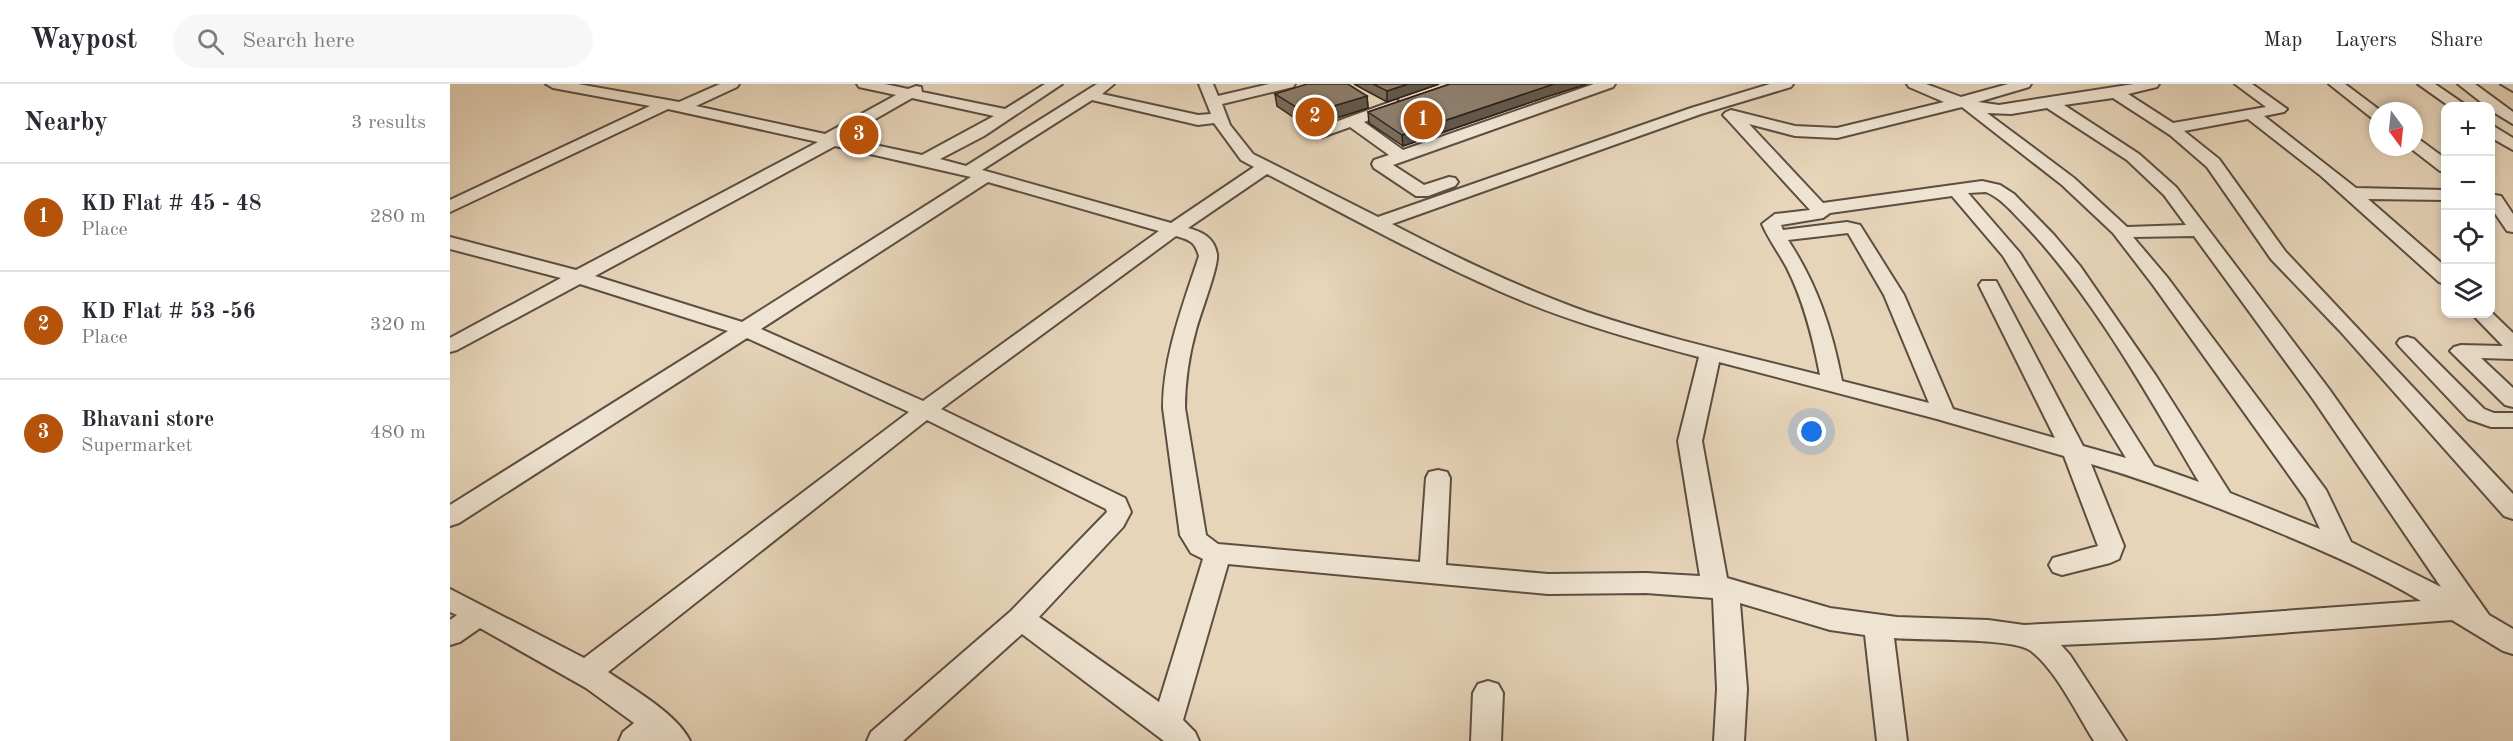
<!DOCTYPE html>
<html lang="en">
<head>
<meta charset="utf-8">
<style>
	body { margin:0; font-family:"Old Standard TT",serif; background:#f7f7f7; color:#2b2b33 }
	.controls { position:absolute; right:18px; top:18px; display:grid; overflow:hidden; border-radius:12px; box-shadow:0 3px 9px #0003 }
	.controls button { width:54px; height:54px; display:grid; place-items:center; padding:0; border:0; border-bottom:2px solid #e1e1e2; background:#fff; color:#2b2b33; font:30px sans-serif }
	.compass { position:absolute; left:1919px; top:18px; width:54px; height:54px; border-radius:50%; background:#fff; box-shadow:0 3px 9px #0003; rotate:165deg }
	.you { position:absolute; left:1362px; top:348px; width:21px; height:21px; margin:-15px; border:4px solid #fff; border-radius:50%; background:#1a73e8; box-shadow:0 0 0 9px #1a73e833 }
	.badge { display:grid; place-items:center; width:39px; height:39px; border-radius:50%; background:#b45309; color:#fff; font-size:20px; font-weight:700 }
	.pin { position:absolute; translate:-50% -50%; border:3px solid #fff; box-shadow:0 2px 6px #0006 }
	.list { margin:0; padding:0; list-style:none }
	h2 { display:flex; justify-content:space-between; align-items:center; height:78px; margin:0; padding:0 24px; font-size:26px }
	h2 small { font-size:20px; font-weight:400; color:#7c7c81 }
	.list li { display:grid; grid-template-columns:39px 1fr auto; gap:18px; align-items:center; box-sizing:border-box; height:108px; padding:0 24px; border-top:2px solid #e1e1e2 }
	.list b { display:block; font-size:22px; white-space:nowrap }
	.list p { margin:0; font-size:20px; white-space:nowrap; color:#7c7c81 }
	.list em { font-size:20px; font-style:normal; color:#7c7c81 }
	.icon { flex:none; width:33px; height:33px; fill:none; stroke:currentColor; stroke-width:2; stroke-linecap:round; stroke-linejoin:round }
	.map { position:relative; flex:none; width:2063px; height:657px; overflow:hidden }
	header { display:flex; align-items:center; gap:36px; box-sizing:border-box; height:84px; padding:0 30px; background:#fff; border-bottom:2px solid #e1e1e2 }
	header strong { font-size:28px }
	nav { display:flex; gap:33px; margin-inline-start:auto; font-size:21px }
	.search { width:420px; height:54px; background:#f7f7f7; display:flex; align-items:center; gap:15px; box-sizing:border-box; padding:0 21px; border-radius:33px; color:#7c7c81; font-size:22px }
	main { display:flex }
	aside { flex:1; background:#fff }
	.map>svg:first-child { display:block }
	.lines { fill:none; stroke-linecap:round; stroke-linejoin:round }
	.minor-casing { stroke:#5c4e42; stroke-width:4 }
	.minor { fill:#efe4d2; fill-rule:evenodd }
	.wall { fill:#7a6d5e; stroke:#2e211a; stroke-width:1.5 }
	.shaded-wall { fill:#63594c; stroke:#2e211a; stroke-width:1.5 }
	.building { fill:#8e7f6d; stroke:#2e211a; stroke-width:1.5 }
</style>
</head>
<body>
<header>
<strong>Waypost</strong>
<div class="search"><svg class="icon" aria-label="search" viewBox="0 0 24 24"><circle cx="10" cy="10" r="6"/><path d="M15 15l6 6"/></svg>Search here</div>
<nav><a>Map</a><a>Layers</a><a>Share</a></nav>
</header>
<main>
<aside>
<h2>Nearby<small>3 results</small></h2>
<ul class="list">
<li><span class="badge">1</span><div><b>KD Flat # 45 - 48</b><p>Place</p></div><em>280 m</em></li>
<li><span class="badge">2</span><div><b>KD Flat # 53 -56</b><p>Place</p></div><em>320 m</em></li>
<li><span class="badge">3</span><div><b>Bhavani store</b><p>Supermarket</p></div><em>480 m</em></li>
</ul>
</aside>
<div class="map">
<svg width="2063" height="657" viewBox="0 0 2063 657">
	<rect width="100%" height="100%" fill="#e7d5ba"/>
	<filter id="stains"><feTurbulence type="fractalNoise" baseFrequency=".00333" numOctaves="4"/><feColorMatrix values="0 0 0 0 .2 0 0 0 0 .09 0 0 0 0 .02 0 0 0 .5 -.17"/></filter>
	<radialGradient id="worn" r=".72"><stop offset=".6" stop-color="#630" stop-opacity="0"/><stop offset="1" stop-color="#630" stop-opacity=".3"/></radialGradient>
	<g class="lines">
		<defs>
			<path id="minor" d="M 96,0 L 128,0 L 229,18 L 270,0 L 289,0 L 287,3 L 246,22 L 375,50 L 446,11 L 409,3 L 407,0 L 435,0 L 458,5 L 466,2 L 471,3 L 472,8 L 555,25 L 595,0 L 612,0 L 534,52 L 490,75 L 516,82 L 647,0 L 664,0 L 652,10 L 748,31 L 761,30 L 749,0 L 763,0 L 768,12 L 819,0 L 845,0 L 843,3 L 772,20 L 780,41 L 803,70 L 928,133 L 1241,24 L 1320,0 L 1343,0 L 1341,3 L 1251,30 L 942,140 C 1005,173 1070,204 1137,228 C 1213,254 1292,271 1370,291 C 1363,254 1354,218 1337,184 C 1329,169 1319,156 1312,140 L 1325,130 L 1360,126 L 1276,34 L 1273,31 L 1276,28 L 1281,26 L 1345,42 L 1387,44 L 1494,18 L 1459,3 L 1457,0 L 1476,0 L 1511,13 L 1558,0 L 1581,0 L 1579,3 L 1528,18 L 1549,21 L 1684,0 L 1709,0 L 1707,3 L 1678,10 L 1723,39 L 1816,23 L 1785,0 L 1802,0 L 1837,25 L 1834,28 L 1814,32 L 1906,104 L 1996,106 L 1996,116 L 1918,115 L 1996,183 L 1996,200 L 1989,198 L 1871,92 L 1798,35 L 1734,47 L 1769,75 L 1835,167 L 2063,410 L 2063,435 L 2054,432 L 1890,247 L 1821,175 L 1757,83 L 1720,51 L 1663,14 L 1614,21 L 1689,70 L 1726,103 L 1879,305 L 2039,531 L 2063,545 L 2063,570 L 2053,567 L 2002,536 L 1764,554 L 1611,561 L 1620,571 L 1676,657 L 1644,657 C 1627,630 1606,586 1581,567 C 1563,553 1471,557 1444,554 L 1457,657 L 1427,657 L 1415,551 L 1380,546 L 1290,519 L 1297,605 L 1294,657 L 1264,657 L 1267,605 L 1263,514 L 1196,509 L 1098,510 L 778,480 L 733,636 L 745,648 L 749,657 L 714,657 L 572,550 L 453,657 L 417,657 L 421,648 L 561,527 L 657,428 L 656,425 L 477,336 L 158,588 C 183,605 227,630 240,657 L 169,657 L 173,648 L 184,639 L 136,604 L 30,544 L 10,558 L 0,561 L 0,536 L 7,531 L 0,528 L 0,505 L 134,574 L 459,328 L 297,254 L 9,439 L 0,442 L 0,421 L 278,247 L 130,200 L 7,266 L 0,268 L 0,254 L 111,194 L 0,165 L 0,153 L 126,186 L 368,58 L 218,25 L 0,128 L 0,116 L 200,22 L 103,4 ZM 462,14 L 544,32 L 472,71 L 392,54 ZM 642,16 L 748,41 L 764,39 L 791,76 L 804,83 L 721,139 L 532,86 ZM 1512,23 L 1612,101 L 1663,149 L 1703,201 L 1856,415 L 1870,445 L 1780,409 L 1706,292 L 1630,182 L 1604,151 L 1564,110 L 1550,101 L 1532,97 L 1373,119 L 1299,40 L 1345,52 L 1387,54 ZM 1597,24 L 1677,76 L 1714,111 L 1736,141 L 1677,143 L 1624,94 L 1537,29 L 1561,30 ZM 385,62 L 521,93 L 292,238 L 145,192 ZM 817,90 C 894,130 970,172 1049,207 C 1114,236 1181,255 1249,273 L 1228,357 L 1250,492 L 1196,489 L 1098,490 L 996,481 L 1000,394 L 997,388 L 988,386 L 979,388 L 976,394 L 970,478 L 768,460 L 756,451 L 735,324 C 735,298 739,271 746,246 C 750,230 769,182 767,170 C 764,153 752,148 738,144 ZM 538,98 L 709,147 L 473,317 L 311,245 ZM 1536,108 C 1551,114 1563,129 1574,140 C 1643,212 1698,312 1749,398 L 1704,382 L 1570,169 L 1518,109 ZM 1502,112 L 1553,172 L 1676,374 L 1633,362 L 1546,197 L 1532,197 L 1529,201 L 1605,354 L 1503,325 L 1454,211 L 1410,141 L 1397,138 L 1333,146 L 1331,141 L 1373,134 L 1380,129 ZM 1398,149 L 1434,211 L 1479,319 L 1392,297 C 1382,245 1367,200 1338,156 ZM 726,152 C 740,156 745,158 749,172 C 733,221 713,272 713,324 L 730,451 L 741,469 L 753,475 L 709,618 L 589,533 L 673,443 L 681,428 L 675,414 L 491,325 ZM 1744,152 L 1863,315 L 1991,503 L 1901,458 L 1876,406 L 1717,193 L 1683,153 ZM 1269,278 L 1487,335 L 1614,372 L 1648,462 L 1603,474 L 1599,481 L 1603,488 L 1612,491 L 1660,479 L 1669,475 L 1674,462 L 1641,380 C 1705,399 1768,423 1830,449 C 1878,469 1926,490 1971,517 L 1764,532 L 1574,541 L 1538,536 L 1447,533 L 1380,524 L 1277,494 L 1252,357 Z
				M 1144,0 L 1165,0 L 1163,3 L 943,81 L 974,101 L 999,93 L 1005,94 L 1008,98 L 1005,102 L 978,112 L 966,112 L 924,84 L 922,80 L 924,76 L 939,71 L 900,43 L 872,53 L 864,48 L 866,45 L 946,16 L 954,21 L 951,24 L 914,38 L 953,66 Z
				M 1879,0 L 1895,0 L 1931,27 L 1928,27 L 1928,37 L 1923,35 Z
				M 1968,0 L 1985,0 L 2017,22 L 1999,22 Z
				M 2008,0 L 2025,0 L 2063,28 L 2063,40 L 2040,26 L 2040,22 L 2036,22 Z
				M 2051,0 L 2063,0 L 2063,7 Z
				M 2040,40 L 2063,54 L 2063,66 L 2040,53 Z
				M 1964,54 L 1970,56 L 1996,75 L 1996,88 L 1990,87 L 1959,63 L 1964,63 Z
				M 2045,111 L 2051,112 L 2063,130 L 2063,148 L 2057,147 L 2040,122 L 2040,112 Z
				M 2040,227 L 2063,249 L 2063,275 L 2031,274 L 2063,304 L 2063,323 L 2055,321 L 2000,267 L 2004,263 L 2011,261 L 2053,262 L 2022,230 L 2040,230 Z
				M 1957,253 L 1964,255 L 2034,325 L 2044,329 L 2063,329 L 2063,343 L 2041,343 L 2018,335 L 1950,263 L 1947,259 L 1950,255 Z
				M 1038,597 L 1048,600 L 1053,609 L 1051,657 L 1021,657 L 1023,609 L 1028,600 Z"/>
		</defs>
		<use href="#minor" class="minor-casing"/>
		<use href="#minor" class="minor"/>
	</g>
	<path class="wall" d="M 904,0 L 989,0 L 937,18 Z
		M 1000,0 L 1137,0 L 1099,12 L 953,62 L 919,39 L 918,28 Z
		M 825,10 L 917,12 L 918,24 L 858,43 L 827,22 Z"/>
	<path class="shaded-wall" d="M 958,0 L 989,0 L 937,18 L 937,7 Z
		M 1104,0 L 1137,0 L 1099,12 L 953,62 L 952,51 Z
		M 917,12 L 918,24 L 858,43 L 857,30 Z"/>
	<path class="building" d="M 857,0 L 898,0 L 917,12 L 857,30 L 825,10 Z
		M 923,0 L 958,0 L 937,7 Z
		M 1000,0 L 1104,0 L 952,51 L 918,28 Z"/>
	<rect width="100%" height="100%" filter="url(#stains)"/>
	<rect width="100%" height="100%" fill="url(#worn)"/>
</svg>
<div class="controls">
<button>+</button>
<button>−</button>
<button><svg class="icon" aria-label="locate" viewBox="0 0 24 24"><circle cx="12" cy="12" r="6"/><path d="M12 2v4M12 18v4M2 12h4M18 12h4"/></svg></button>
<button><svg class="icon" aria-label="layers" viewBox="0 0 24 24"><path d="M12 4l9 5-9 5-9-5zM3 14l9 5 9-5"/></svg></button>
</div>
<svg class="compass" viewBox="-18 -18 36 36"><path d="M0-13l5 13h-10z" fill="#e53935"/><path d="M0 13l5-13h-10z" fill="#7c7c81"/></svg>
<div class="you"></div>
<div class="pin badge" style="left:973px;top:36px">1</div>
<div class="pin badge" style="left:865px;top:33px">2</div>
<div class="pin badge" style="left:409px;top:51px">3</div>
</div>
</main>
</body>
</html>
